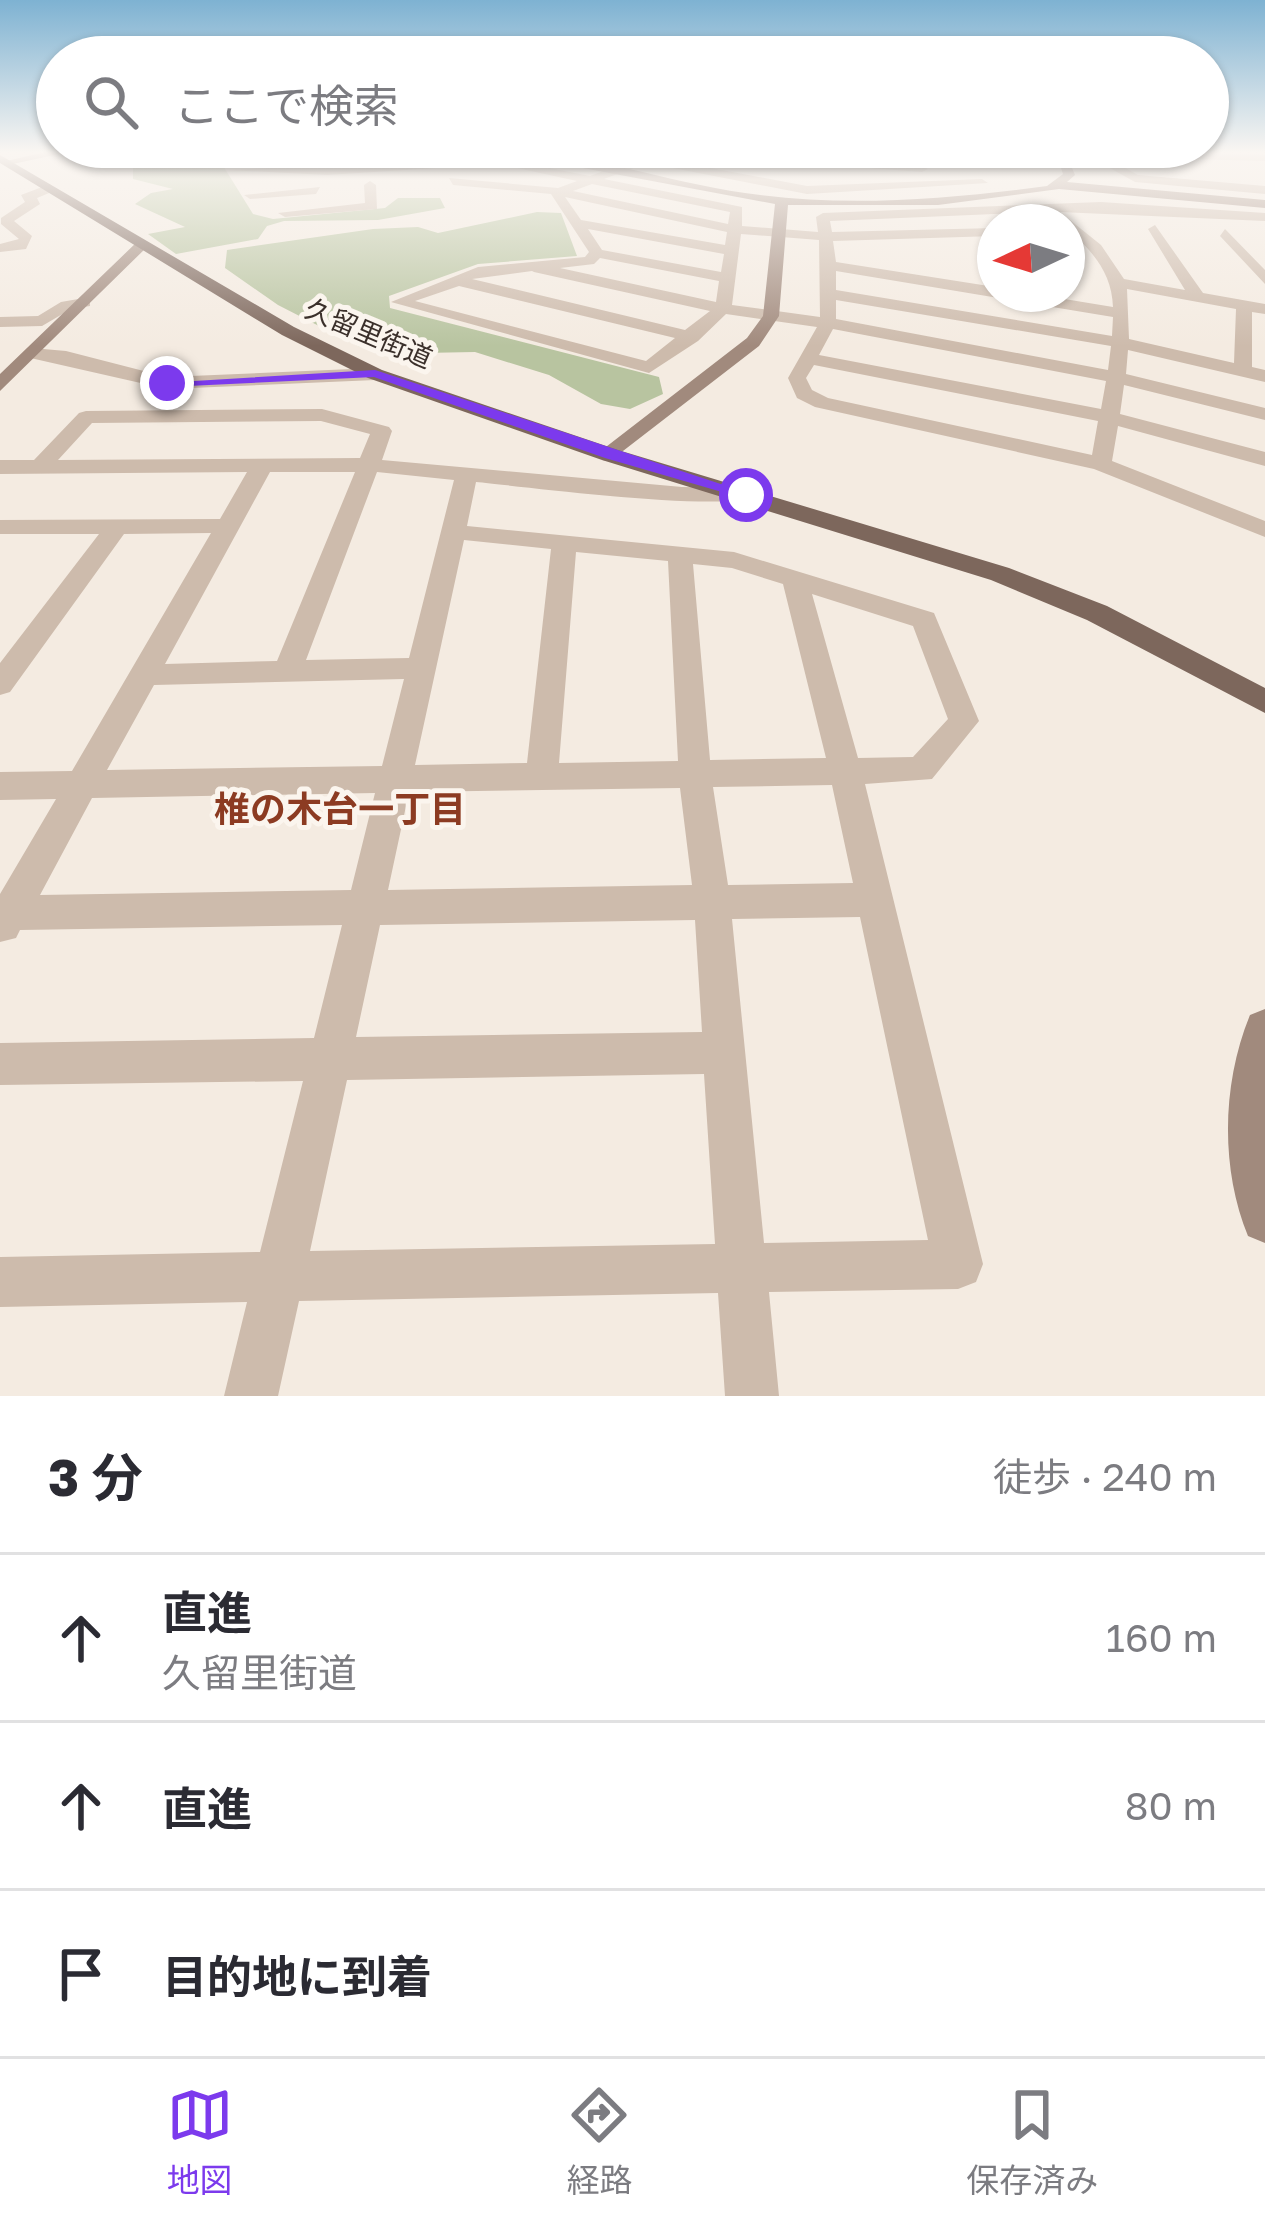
<!DOCTYPE html>
<html lang="ja">
<head>
<meta charset="utf-8">
<style>
	body { margin:0; font-family:"Golos Text","Noto Sans JP",sans-serif; background:#f7f7f7; color:#2b2b33 }
	.compass { position:absolute; left:977px; top:204px; width:108px; height:108px; border-radius:50%; background:#fff; box-shadow:0 3px 9px #0004; rotate:266deg }
	.stop { position:absolute; width:36px; height:36px; margin:-27px; border:9px solid #7c3aed; border-radius:50%; background:#fff }
	.stop.end { background:#7c3aed; border-color:#fff; box-shadow:0 3px 12px #0008 }
	.list { margin:0; padding:0; list-style:none }
	h2 { display:flex; justify-content:space-between; align-items:center; height:156px; margin:0; padding:0 48px; font-size:51px }
	h2 small { font-size:39px; font-weight:400; color:#7c7c81 }
	.list li { display:grid; grid-template-columns:78px 1fr auto; gap:36px; align-items:center; box-sizing:border-box; height:168px; padding:0 48px; border-top:3px solid #e1e1e2 }
	.list b { display:block; font-size:45px; white-space:nowrap }
	.list p { margin:0; font-size:39px; white-space:nowrap; color:#7c7c81 }
	.list em { font-size:39px; font-style:normal; color:#7c7c81 }
	.icon { flex:none; width:66px; height:66px; fill:none; stroke:currentColor; stroke-width:2; stroke-linecap:round; stroke-linejoin:round }
	.map { position:relative; flex:none; width:1265px; height:1396px; overflow:hidden }
	.search { position:absolute; background:#fff; box-shadow:0 3px 9px #0004; left:36px; right:36px; top:36px; height:132px; display:flex; align-items:center; gap:30px; box-sizing:border-box; padding:0 42px; border-radius:66px; color:#7c7c81; font-size:45px }
	.sheet { height:660px; background:#fff }
	nav { display:flex; justify-content:space-around; align-items:center; box-sizing:border-box; height:168px; border-top:3px solid #e1e1e2; background:#fff; font-size:33px; color:#7c7c81 }
	nav a { display:grid; justify-items:center; gap:6px }
	nav .on { color:#7c3aed }
	.map>svg:first-child { display:block }
	.green { fill:#b8c4a0 }
	.lines { fill:none; stroke-linecap:round; stroke-linejoin:round }
	.lane { fill:#cdbbac; fill-rule:evenodd }
	.street { fill:#cdbbac; fill-rule:evenodd }
	.secondary { fill:#a18a7d; fill-rule:evenodd }
	.primary { fill:#7d675c; fill-rule:evenodd }
	.route { fill:#7c3aed }
	.labels { text-anchor:middle; dominant-baseline:central; stroke-width:10; stroke-linejoin:round; paint-order:stroke }
	.far-street-label { font-size:27px; fill:#3b302b; stroke:#fbf5ee }
	.quarter-label { font-size:36px; font-weight:bold; fill:#8c3b22; stroke:#fbf5ee }
</style>
</head>
<body>
<div class="map">
<svg width="1265" height="1396" viewBox="0 0 1265 1396">
	<rect width="100%" height="100%" fill="#f4ebe1"/>
	<path class="green" d="M 194,155 L 217,156 L 253,214 L 273,219 L 385,208 L 398,198 L 440,198 L 445,208 L 378,220 L 284,221 L 267,226 L 258,239 L 176,254 L 148,234 L 185,227 L 135,204 L 151,193 L 173,189 L 133,179 L 133,168 Z
		M 537,212 L 561,213 L 577,256 L 478,264 L 389,296 L 390,308 L 659,377 L 663,394 L 630,409 L 601,404 L 549,375 L 475,352 L 422,353 L 360,347 L 278,305 L 225,268 L 227,250 L 373,229 L 418,227 L 438,233 Z"/>
	<g class="lines">
		<path class="lane" d="M 608,151 L 617,151 L 574,162 L 571,160 Z"/>
		<path class="street" d="M 657,151 L 673,151 L 658,158 L 807,186 L 982,179 L 988,183 L 807,194 L 647,163 L 604,179 L 742,207 L 742,226 L 818,232 L 816,217 L 823,213 L 1101,202 L 1265,213 L 1265,221 L 1060,212 L 1101,245 L 1124,279 L 1185,290 L 1148,229 L 1155,225 L 1203,293 L 1265,304 L 1265,314 L 1252,312 L 1252,367 L 1265,370 L 1265,382 L 1128,350 L 1126,374 L 1265,408 L 1265,420 L 1124,385 L 1120,414 L 1265,452 L 1265,466 L 1118,426 L 1112,461 L 1265,521 L 1265,537 L 1094,469 L 815,407 L 797,398 L 788,378 L 817,327 L 726,314 L 698,341 L 649,373 L 391,302 L 478,267 L 585,257 L 589,252 L 551,194 L 453,185 L 449,178 L 558,188 L 577,181 L 499,164 L 327,175 L 228,170 L 499,158 L 590,176 ZM 592,184 L 730,212 L 728,224 L 573,191 ZM 565,197 L 727,232 L 725,245 L 581,220 ZM 1043,212 L 1058,222 L 1067,222 L 1067,229 C 1092,250 1112,273 1113,307 L 1034,294 L 995,294 L 995,287 L 836,262 L 833,241 L 995,236 L 995,228 L 832,232 L 830,221 ZM 588,229 L 724,254 L 721,272 L 602,250 ZM 741,234 L 819,240 L 820,317 L 732,305 ZM 600,258 L 719,281 L 716,302 L 560,268 L 594,264 ZM 532,271 L 534,272 L 710,311 L 685,330 L 472,279 ZM 836,271 L 1113,317 L 1112,336 L 836,290 ZM 459,286 L 675,338 L 646,361 L 415,301 ZM 1127,289 L 1236,309 L 1234,363 L 1129,339 ZM 836,300 L 1111,346 L 1108,370 L 836,319 ZM 833,329 L 1106,381 L 1101,409 L 819,355 ZM 814,365 L 1098,421 L 1092,455 L 828,398 L 812,390 L 806,378 Z
			M 705,151 L 744,157 L 780,151 L 744,163 L 705,155 Z
			M 788,151 L 922,166 L 928,169 L 922,172 L 842,166 Z
			M 1012,151 L 1265,155 L 1265,161 L 1106,157 L 1138,175 L 1265,186 L 1265,194 L 1135,182 L 1088,156 Z
			M 370,181 L 376,185 L 377,209 L 285,217 L 278,213 L 365,203 L 364,185 Z
			M 50,184 L 54,191 L 37,198 L 40,204 L 14,221 L 32,236 L 26,249 L 0,252 L 0,244 L 19,239 L 1,224 L 1,218 L 25,202 L 21,195 Z
			M 320,187 L 316,194 L 250,199 L 244,195 Z
			M 1225,229 L 1265,270 L 1265,284 L 1220,236 Z
			M 84,298 L 90,300 L 90,306 L 71,309 L 42,326 L 0,327 L 0,317 L 38,316 L 61,302 Z
			M 32,348 L 66,351 L 167,377 L 375,368 L 384,374 L 375,380 L 167,389 L 26,357 L 26,349 Z
			M 322,409 L 389,427 L 392,431 L 382,460 L 682,487 L 746,488 L 757,495 C 734,514 520,486 476,482 L 467,526 L 734,552 L 934,613 L 979,721 L 932,779 L 865,784 L 983,1264 L 976,1282 L 958,1289 L 769,1292 L 779,1396 L 725,1396 L 718,1293 L 299,1301 L 278,1396 L 224,1396 L 247,1302 L 0,1307 L 0,1257 L 260,1252 L 303,1081 L 0,1085 L 0,1043 L 314,1038 L 342,925 L 20,930 L 16,938 L 0,942 L 0,894 L 56,799 L 0,800 L 0,772 L 72,771 L 211,533 L 124,534 L 10,692 L 0,695 L 0,663 L 99,534 L 0,534 L 0,520 L 220,519 L 247,472 L 0,474 L 0,460 L 34,460 L 79,413 L 86,411 ZM 321,421 L 370,434 L 360,458 L 58,460 L 92,423 ZM 270,472 L 355,472 L 277,661 L 165,664 ZM 377,472 L 454,480 L 409,658 L 306,660 ZM 464,540 L 551,549 L 527,763 L 415,765 ZM 576,552 L 668,561 L 678,761 L 559,763 ZM 693,564 L 732,568 L 783,584 L 826,758 L 710,760 ZM 812,594 L 913,626 L 948,719 L 913,757 L 858,758 ZM 404,679 L 382,766 L 107,770 L 154,685 ZM 832,785 L 853,883 L 728,885 L 713,787 ZM 680,788 L 692,885 L 388,890 L 409,792 ZM 375,793 L 351,890 L 40,895 L 92,798 ZM 860,917 L 928,1240 L 764,1243 L 732,919 ZM 695,920 L 702,1032 L 356,1037 L 380,925 ZM 704,1074 L 715,1244 L 310,1251 L 347,1080 Z"/>
		<path class="secondary" d="M 50,151 L 73,151 L 8,165 L 2,162 Z
			M 209,151 L 313,157 L 457,151 L 313,163 Z
			M 492,151 C 579,149 660,181 745,193 C 845,208 948,199 1047,186 L 1063,174 L 1060,165 L 1043,151 L 1056,151 L 1069,161 L 1075,175 L 1067,182 L 1265,200 L 1265,208 L 1059,189 L 938,205 L 788,205 L 779,316 L 759,346 L 610,461 L 602,460 L 602,450 L 747,338 L 763,316 L 775,204 Z
			M 138,241 L 150,244 L 0,391 L 0,374 Z
			M 1265,1009 L 1265,1243 L 1248,1236 C 1220,1168 1222,1083 1250,1015 Z"/>
		<path class="primary" d="M 0,155 L 294,327 L 382,370 L 618,450 L 1009,568 L 1107,606 L 1265,688 L 1265,713 L 1087,620 L 991,580 L 602,460 L 368,378 L 282,335 L 0,163 Z"/>
	</g>
	<linearGradient id="sky" x2="0" y2="1"><stop stop-color="#7eb2d2"/><stop offset="0.44" stop-color="#faf6f2"/><stop offset="1" stop-color="#faf6f2" stop-opacity="0"/></linearGradient>
	<rect width="1265" height="346" fill="url(#sky)"/>
	<path class="route" d="M 375,370 L 754,495 L 746,499 L 605,458 L 374,377 L 167,387 L 161,383 Z"/>
	<g class="labels">
		<g class="far-street-label">
			<text transform="translate(369 333) rotate(23)">久留里街道</text>
		</g>
		<g class="quarter-label">
			<text x="340" y="808">椎の木台一丁目</text>
		</g>
	</g>
</svg>
<svg class="compass" viewBox="-18 -18 36 36"><path d="M0-13l5 13h-10z" fill="#e53935"/><path d="M0 13l5-13h-10z" fill="#7c7c81"/></svg>
<div class="stop" style="left:746px;top:495px"></div>
<div class="stop end" style="left:167px;top:383px"></div>
<div class="search"><svg class="icon" aria-label="search" viewBox="0 0 24 24"><circle cx="10" cy="10" r="6"/><path d="M15 15l6 6"/></svg>ここで検索</div>
</div>
<section class="sheet">
<h2>3 分<small>徒歩 · 240 m</small></h2>
<ul class="list">
<li><svg class="icon" aria-label="ahead" viewBox="0 0 24 24"><path d="M12 20V5M6 11l6-6 6 6"/></svg><div><b>直進</b><p>久留里街道</p></div><em>160 m</em></li>
<li><svg class="icon" aria-label="ahead" viewBox="0 0 24 24"><path d="M12 20V5M6 11l6-6 6 6"/></svg><div><b>直進</b></div><em>80 m</em></li>
<li><svg class="icon" aria-label="arrive" viewBox="0 0 24 24"><path d="M6 21V4h12l-3 4 3 4H6"/></svg><div><b>目的地に到着</b></div></li>
</ul>
</section>
<nav>
<a class="on"><svg class="icon" aria-label="map" viewBox="0 0 24 24"><path d="M3 6l6-2 6 2 6-2v14l-6 2-6-2-6 2zM9 4v14M15 6v14"/></svg>地図</a>
<a><svg class="icon" aria-label="directions" viewBox="0 0 24 24"><path d="M12 3l9 9-9 9-9-9zM9 14v-3h6M13 9l2 2-2 2"/></svg>経路</a>
<a><svg class="icon" aria-label="saved" viewBox="0 0 24 24"><path d="M7 4h10v16l-5-4-5 4z"/></svg>保存済み</a>
</nav>
</body>
</html>
